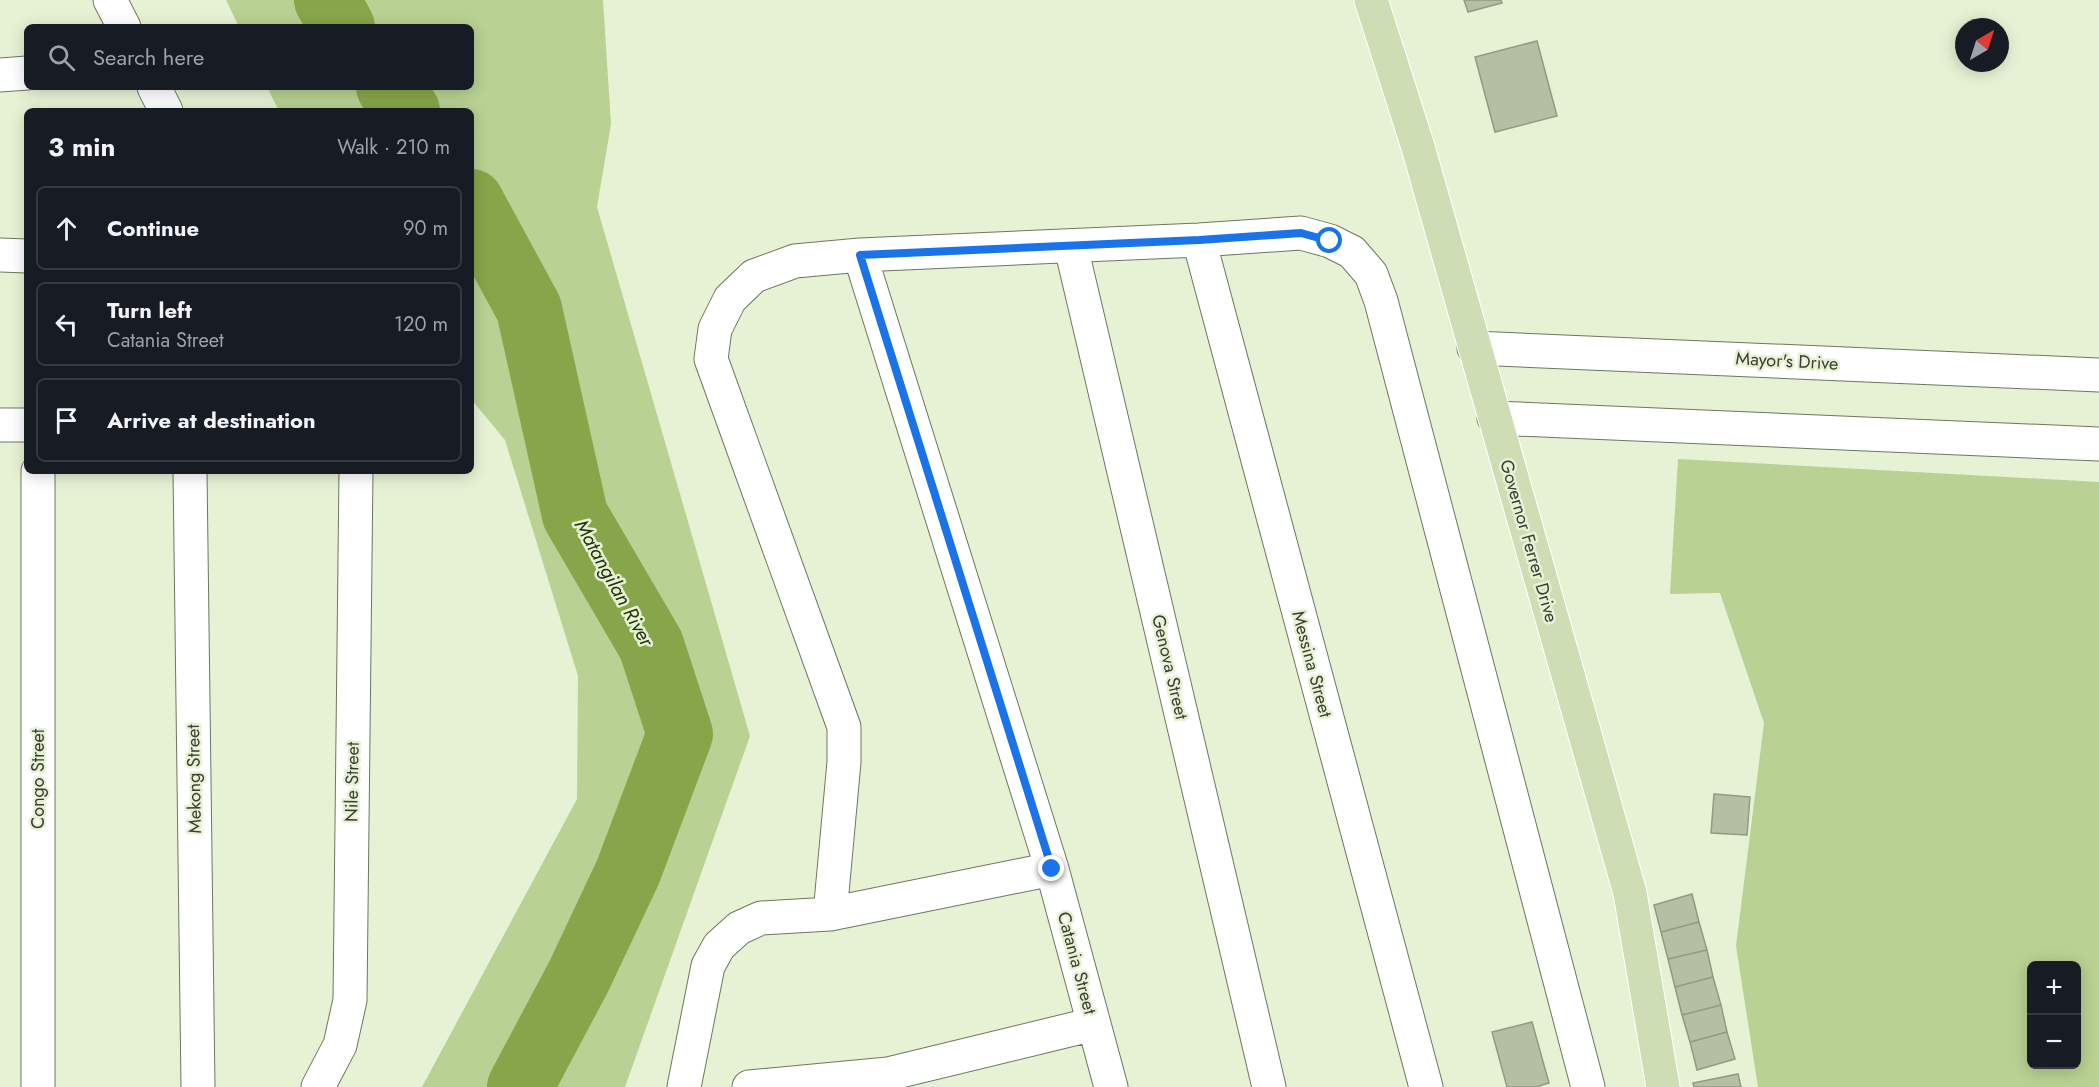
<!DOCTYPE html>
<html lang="en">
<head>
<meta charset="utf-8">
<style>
	body { margin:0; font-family:Jost,sans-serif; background:#20242c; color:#f1f3f6 }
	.controls { position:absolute; right:18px; bottom:18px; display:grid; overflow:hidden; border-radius:9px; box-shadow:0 3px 15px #0003 }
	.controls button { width:54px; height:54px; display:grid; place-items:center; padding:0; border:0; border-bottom:2px solid #363941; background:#171b24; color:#f1f3f6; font:30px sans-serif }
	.compass { position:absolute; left:1955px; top:18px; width:54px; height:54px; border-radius:50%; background:#171b24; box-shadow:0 3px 15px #0003; rotate:39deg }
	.stop { position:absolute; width:18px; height:18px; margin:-14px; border:4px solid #1a73e8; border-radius:50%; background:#fff }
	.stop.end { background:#1a73e8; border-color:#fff; box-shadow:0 2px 6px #0008 }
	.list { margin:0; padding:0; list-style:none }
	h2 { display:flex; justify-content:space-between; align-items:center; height:78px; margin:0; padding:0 24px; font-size:26px }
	h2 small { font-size:20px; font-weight:400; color:#9ea1a6 }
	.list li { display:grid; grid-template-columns:39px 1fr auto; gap:18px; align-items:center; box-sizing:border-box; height:84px; margin:0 12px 12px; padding:0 12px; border:2px solid #363941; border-radius:9px }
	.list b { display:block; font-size:22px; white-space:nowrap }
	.list p { margin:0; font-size:20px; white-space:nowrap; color:#9ea1a6 }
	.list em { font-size:20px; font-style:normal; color:#9ea1a6 }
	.icon { flex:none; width:33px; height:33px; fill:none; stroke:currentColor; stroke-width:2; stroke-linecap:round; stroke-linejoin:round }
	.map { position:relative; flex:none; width:2099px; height:1087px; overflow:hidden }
	.search { position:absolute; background:#171b24; box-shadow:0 3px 15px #0003; left:24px; top:24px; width:450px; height:66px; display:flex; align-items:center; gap:15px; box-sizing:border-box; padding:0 21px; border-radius:9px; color:#9ea1a6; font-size:22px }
	.panel { position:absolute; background:#171b24; box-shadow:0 3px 15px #0003; left:24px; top:108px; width:450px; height:366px; border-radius:9px }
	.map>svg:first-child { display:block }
	.green { fill:#b9d192; fill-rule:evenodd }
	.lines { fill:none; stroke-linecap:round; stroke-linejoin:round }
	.river { stroke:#87a649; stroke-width:66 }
	.building { fill:#b4bfa3; stroke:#919b81; stroke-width:1.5 }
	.minor-casing { stroke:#6d775e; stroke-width:35 }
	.major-casing { stroke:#fff; stroke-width:35 }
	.minor { stroke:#fff; stroke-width:33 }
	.major { stroke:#ceddb4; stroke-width:33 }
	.route { stroke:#1a73e8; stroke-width:8 }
	.labels { text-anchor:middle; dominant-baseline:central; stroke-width:5; stroke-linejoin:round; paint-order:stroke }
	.street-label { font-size:18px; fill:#393d32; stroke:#e7f2d5 }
	.water-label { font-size:20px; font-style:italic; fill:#25320b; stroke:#e7f2d5 }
</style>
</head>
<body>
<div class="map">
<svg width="2099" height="1087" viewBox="0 0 2099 1087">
	<rect width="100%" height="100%" fill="#e7f2d5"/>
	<path class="green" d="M 226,0 L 603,0 L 611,124 L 597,207 L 750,736 L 625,1087 L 422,1087 L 577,799 L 578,676 L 505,440 L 471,399 L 471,111 L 279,111 L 267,87 L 471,87 L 471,27 L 239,27 Z
		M 1678,459 L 2099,482 L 2099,1087 L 1758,1087 L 1736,946 L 1764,723 L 1720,593 L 1670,594 ZM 2032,966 L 2076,966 L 2076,1064 L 2032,1064 Z"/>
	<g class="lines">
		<path class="river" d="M 327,0 L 342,27
			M 389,87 L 407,111
			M 471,202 L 529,309 L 575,515 L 651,645 L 680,734 L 628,872 L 579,976 L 520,1087"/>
	</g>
	<path class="building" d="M 1464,0 L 1501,0 L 1502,3 L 1468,12 Z
		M 1537,41 L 1557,116 L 1495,132 L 1475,57 Z
		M 1714,794 L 1750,797 L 1747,835 L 1711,833 Z
		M 1692,894 L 1699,922 L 1661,932 L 1654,905 Z
		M 1699,922 L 1707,950 L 1668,959 L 1661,932 Z
		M 1707,950 L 1713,977 L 1675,987 L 1668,959 Z
		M 1713,977 L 1721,1005 L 1682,1015 L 1675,987 Z
		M 1721,1005 L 1727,1032 L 1690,1042 L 1682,1015 Z
		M 1532,1022 L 1549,1083 L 1536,1087 L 1507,1087 L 1492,1032 Z
		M 1727,1032 L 1735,1059 L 1697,1070 L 1690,1042 Z
		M 1738,1074 L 1741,1087 L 1694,1087 L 1693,1083 Z"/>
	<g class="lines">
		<defs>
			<path id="minor" d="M 110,0 L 124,27
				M 0,75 L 27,73
				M 154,87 L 166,111
				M 1199,240 L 1426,1087
				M 1071,247 L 1269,1087
				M 0,255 L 27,256
				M 860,255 L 1052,869 L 1111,1087
				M 1474,348 L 2099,375
				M 1494,418 L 2099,444
				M 0,425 L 27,425
				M 38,471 L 38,1087
				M 190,471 L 198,1087
				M 830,914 L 844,762 L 844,727 L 711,359 L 715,329 L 730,299 L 754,276 L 795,261 L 860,255 L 1199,240 L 1301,233 L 1330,241 L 1352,252 L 1371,274 L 1381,301 L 1588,1087
				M 318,1087 L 340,1045 L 350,1000 L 356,471
				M 684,1087 L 708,966 L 719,946 L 739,928 L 761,918 L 830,914 L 1052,869
				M 749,1087 L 888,1074 L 1094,1024"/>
			<path id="major" d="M 1371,0 L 1418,147 L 1630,893 L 1663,1087"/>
		</defs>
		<use href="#minor" class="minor-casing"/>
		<use href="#major" class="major-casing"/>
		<use href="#minor" class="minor"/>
		<use href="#major" class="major"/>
	</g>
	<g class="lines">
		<path class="route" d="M 1052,869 L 860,255 L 1199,240 L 1301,233 L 1330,241"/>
	</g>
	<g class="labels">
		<g class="street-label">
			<text transform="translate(1787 361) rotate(3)">Mayor's Drive</text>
			<text transform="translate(1529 541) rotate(74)">Governor Ferrer Drive</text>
			<text transform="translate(1312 664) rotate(75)">Messina Street</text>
			<text transform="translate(1170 667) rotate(77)">Genova Street</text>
			<text transform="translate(38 779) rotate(-90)">Congo Street</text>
			<text transform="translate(194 779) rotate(-91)">Mekong Street</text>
			<text transform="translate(352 782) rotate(-89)">Nile Street</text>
			<text transform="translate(1077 963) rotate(75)">Catania Street</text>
		</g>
		<g class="water-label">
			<text transform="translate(614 583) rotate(61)">Matangilan River</text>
		</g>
	</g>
</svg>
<div class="controls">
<button>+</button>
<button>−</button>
</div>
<svg class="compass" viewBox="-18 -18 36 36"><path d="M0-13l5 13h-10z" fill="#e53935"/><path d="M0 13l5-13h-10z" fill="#9ea1a6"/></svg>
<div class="stop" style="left:1330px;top:241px"></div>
<div class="stop end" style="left:1052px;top:869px"></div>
<div class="search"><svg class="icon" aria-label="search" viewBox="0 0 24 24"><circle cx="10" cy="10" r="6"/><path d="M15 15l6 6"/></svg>Search here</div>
<section class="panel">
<h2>3 min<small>Walk · 210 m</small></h2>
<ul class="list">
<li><svg class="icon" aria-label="ahead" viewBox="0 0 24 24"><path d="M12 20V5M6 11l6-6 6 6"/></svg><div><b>Continue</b></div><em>90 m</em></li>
<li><svg class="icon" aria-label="left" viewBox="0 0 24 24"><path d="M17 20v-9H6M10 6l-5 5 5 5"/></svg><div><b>Turn left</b><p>Catania Street</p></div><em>120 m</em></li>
<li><svg class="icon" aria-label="arrive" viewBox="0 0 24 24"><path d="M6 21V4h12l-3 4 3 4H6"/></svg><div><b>Arrive at destination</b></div></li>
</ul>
</section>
</div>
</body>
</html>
